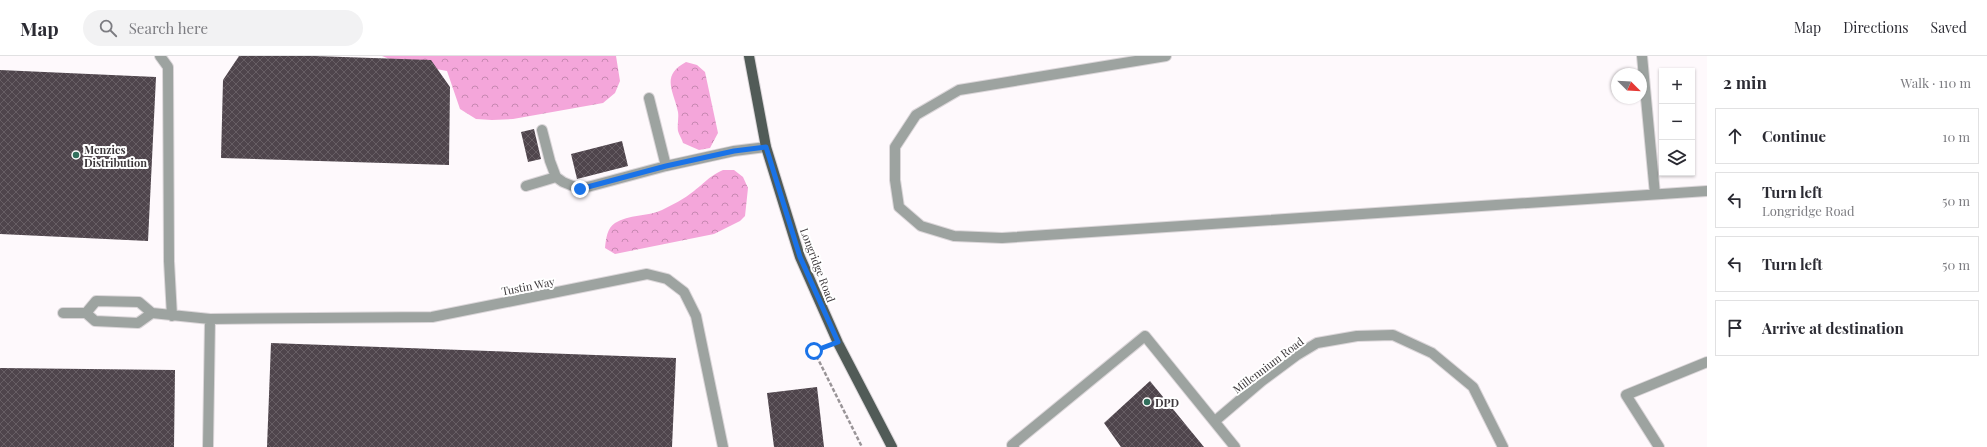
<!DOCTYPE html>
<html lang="en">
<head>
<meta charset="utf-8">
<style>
	body { margin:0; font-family:"Playfair Display",serif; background:#f2f2f3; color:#2b2b33 }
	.controls { position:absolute; right:12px; top:12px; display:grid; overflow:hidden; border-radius:0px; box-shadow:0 1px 3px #0004 }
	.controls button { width:36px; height:36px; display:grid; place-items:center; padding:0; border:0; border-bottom:1px solid #e1e1e2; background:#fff; color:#2b2b33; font:20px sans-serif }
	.compass { position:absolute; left:1611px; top:12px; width:36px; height:36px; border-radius:50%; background:#fff; box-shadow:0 1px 3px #0004; rotate:114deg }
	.stop { position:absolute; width:12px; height:12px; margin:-9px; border:3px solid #1a73e8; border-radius:50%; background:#fff }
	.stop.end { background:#1a73e8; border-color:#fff; box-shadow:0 1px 4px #0008 }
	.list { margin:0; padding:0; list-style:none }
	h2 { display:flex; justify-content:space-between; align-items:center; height:52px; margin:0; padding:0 16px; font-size:17px }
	h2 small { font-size:13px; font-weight:400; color:#7c7c81 }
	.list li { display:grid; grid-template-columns:26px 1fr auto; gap:12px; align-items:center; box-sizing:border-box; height:56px; margin:0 8px 8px; padding:0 8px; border:1px solid #e1e1e2; border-radius:0px }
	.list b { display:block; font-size:15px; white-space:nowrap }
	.list p { margin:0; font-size:13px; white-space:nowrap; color:#7c7c81 }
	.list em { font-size:13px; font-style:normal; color:#7c7c81 }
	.icon { flex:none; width:22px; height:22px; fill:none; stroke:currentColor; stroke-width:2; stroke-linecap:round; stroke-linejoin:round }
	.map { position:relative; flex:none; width:1707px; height:391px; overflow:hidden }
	header { display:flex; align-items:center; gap:24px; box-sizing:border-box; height:56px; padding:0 20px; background:#fff; border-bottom:1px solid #e1e1e2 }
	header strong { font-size:19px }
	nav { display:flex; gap:22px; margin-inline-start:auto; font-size:14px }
	.search { width:280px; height:36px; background:#f2f2f3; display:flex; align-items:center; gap:10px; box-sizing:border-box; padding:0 14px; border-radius:22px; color:#7c7c81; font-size:15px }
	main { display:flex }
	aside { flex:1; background:#fff }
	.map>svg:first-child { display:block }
	.forest { fill:url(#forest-crowns) }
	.building { fill:url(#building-cross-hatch) }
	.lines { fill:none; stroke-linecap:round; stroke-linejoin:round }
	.minor-casing { stroke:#dbd6d9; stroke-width:12 }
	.major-casing { stroke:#dbd6d9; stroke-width:12 }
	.path { stroke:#9a9598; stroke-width:2.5; stroke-dasharray:4 2; stroke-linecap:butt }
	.minor { stroke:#9da3a0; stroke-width:10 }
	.major { stroke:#515b57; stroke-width:10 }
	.route { stroke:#1a73e8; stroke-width:5 }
	.poi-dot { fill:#316f5c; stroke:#fff; stroke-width:1.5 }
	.labels { text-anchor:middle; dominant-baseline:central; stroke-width:4; stroke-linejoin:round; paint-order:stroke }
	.poi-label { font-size:11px; font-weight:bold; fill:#3d383b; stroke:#fff; text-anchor:start }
	.street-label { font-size:11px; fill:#3d383b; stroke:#fff }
</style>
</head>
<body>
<header>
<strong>Map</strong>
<div class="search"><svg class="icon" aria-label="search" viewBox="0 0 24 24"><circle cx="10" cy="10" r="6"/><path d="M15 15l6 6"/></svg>Search here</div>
<nav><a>Map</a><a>Directions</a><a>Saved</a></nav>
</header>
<main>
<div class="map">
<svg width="1707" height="391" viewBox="0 0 1707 391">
	<defs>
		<pattern id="forest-crowns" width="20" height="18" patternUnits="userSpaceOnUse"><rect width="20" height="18" fill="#f4a6da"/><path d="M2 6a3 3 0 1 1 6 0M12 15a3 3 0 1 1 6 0" fill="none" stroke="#c788b2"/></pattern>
		<pattern id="building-cross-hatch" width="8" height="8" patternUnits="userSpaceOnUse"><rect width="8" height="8" fill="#4f454c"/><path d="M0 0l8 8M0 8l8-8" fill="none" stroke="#675e64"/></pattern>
	</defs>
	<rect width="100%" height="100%" fill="#fef9fc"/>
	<path class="forest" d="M 382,0 L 616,0 L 620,25 L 615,37 L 603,47 L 513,63 L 492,64 L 476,63 L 460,53 L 447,15 L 397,6 Z
		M 686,6 L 697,9 L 705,16 L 718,77 L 710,92 L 699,94 L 683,87 C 682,83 679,79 678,75 C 677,69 679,62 678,56 C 674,35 660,20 686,6 Z
		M 723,114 L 734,114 L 743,121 L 748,132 L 745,160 L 740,165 L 714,178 L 615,198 L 605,192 C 606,183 607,172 615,167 C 629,158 647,161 662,154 C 672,149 684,143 694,135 C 706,126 708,121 723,114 Z"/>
	<path class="building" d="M 239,0 L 314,0 L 431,4 L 450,31 L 449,109 L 221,102 L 223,24 Z
		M 0,14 L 156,21 L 148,185 L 0,178 Z
		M 534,73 L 541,103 L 528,106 L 521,76 Z
		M 622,85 L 628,110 L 577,123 L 571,98 Z
		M 271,287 L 676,302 L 672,391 L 267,391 Z
		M 0,312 L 175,314 L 174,391 L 0,391 Z
		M 1150,325 L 1204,391 L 1121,391 L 1104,367 Z
		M 817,331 L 824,391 L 774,391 L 767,337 Z"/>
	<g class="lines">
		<defs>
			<path id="minor" d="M 160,0 L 168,11 L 169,205 L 172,260
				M 1166,0 L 959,34 L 916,59 L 895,91 L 895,124 L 899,151 L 921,170 L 954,180 L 1002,182 L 1707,135
				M 1642,0 L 1655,138
				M 649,42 L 666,110
				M 542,74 L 550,105 L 556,121 L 563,126 L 580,133 L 666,110 L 734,95 L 766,91
				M 526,130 L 556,121
				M 63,257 L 86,257
				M 152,257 L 138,267 L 95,265 L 86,257 L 96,245 L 139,246 L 152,257 L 210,263 L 432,261 L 647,218 L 667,223 L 684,236 L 696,260 L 723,391
				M 1215,365 L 1262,325 L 1297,299 L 1317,287 L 1357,280 L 1393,279 L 1432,297 L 1473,331 L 1503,391
				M 208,391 L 210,263
				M 1014,391 L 1012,389 L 1145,280 L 1235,391
				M 1659,391 L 1626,339 L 1707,306"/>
			<path id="major" d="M 749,0 L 766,91 L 800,201 L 838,287 L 892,391"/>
		</defs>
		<use href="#minor" class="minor-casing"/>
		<use href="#major" class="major-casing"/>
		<path class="path" d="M 820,293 L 814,295 L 862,391"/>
		<use href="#minor" class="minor"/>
		<use href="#major" class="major"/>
	</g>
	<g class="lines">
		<path class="route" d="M 580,133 L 666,110 L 734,95 L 766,91 L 800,201 L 838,286 L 814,295"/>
	</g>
	<g class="poi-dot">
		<circle cx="76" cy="99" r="4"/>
		<circle cx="1147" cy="346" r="4"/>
	</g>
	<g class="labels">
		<g class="poi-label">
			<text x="84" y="93">Menzies<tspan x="84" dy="13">Distribution</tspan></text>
			<text x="1155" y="346">DPD</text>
		</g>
		<g class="street-label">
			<text transform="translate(818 209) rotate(69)">Longridge Road</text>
			<text transform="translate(528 230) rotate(-11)">Tustin Way</text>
			<text transform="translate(1268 309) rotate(-37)">Millennium Road</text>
		</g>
	</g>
</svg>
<div class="controls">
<button>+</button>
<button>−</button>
<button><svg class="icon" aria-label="layers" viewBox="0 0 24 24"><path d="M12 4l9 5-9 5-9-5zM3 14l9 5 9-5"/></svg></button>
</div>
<svg class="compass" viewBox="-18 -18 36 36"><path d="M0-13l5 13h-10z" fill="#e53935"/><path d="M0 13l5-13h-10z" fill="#7c7c81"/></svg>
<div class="stop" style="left:814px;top:295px"></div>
<div class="stop end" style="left:580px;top:133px"></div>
</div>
<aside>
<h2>2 min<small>Walk · 110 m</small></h2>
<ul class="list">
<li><svg class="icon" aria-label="ahead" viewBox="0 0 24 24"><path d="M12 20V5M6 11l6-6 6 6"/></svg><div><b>Continue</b></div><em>10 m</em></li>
<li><svg class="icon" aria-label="left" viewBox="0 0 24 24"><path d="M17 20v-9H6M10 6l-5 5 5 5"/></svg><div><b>Turn left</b><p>Longridge Road</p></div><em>50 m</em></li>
<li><svg class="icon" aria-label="left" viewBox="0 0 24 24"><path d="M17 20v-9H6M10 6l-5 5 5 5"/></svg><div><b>Turn left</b></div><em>50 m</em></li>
<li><svg class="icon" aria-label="arrive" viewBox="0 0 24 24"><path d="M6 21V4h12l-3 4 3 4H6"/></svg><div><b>Arrive at destination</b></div></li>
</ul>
</aside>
</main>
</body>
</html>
